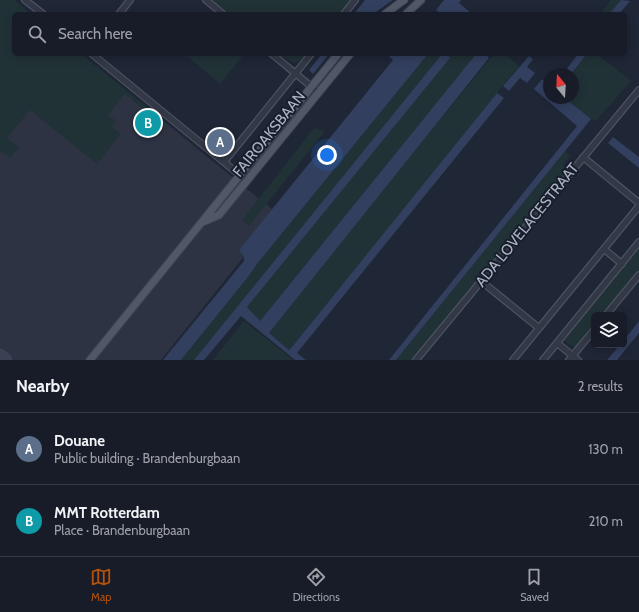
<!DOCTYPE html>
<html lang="en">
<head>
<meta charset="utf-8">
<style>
	body { margin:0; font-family:Cabin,sans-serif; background:#242934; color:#f1f3f6 }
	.controls { position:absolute; right:12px; bottom:12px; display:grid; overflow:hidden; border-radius:6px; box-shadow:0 2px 10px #0003 }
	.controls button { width:36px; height:36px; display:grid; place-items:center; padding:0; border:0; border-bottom:1px solid #363a45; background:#171c28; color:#f1f3f6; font:20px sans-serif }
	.compass { position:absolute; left:543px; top:68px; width:36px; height:36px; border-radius:50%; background:#171c28; box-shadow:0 2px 10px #0003; rotate:342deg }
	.you { position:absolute; left:327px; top:155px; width:14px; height:14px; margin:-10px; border:3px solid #fff; border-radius:50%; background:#1a73e8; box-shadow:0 0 0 6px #1a73e833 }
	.badge { display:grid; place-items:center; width:26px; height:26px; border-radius:50%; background:#b45309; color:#fff; font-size:13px; font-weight:700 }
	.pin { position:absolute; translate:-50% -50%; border:2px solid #fff; box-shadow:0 1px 4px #0006 }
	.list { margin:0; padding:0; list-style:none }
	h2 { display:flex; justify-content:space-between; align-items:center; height:52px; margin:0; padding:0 16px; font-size:17px }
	h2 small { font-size:13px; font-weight:400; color:#9ea1a8 }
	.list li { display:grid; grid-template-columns:26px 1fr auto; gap:12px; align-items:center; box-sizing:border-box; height:72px; padding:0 16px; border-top:1px solid #363a45 }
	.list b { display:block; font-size:15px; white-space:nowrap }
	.list p { margin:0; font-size:13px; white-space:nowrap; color:#9ea1a8 }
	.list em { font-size:13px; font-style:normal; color:#9ea1a8 }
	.icon { flex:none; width:22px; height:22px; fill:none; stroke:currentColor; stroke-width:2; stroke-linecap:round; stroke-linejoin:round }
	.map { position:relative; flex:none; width:639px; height:360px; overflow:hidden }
	.search { position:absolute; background:#171c28; box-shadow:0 2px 10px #0003; left:12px; right:12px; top:12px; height:44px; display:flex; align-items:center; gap:10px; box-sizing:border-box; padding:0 14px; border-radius:6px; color:#9ea1a8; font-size:15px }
	.sheet { height:196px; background:#171c28 }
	nav { display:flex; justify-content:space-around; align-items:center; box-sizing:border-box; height:56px; border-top:1px solid #363a45; background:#171c28; font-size:11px; color:#9ea1a8 }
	nav a { display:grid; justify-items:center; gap:2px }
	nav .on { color:#b45309 }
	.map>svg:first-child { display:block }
	.airport { fill:#2d3343 }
	.green { fill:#213237 }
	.water { fill:#323f5e }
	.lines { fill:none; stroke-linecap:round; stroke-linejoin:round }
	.taxiway { stroke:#3a4152; stroke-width:15 }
	.minor-casing { stroke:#4d5362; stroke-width:8 }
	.major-casing { stroke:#3c4250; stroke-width:9 }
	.minor { stroke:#323846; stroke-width:5.5 }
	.major { stroke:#505767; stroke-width:7 }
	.labels { text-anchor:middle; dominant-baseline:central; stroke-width:4; stroke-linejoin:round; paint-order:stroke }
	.street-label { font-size:15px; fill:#acb3c4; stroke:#181e2b }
</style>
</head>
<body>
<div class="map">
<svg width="639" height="360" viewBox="0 0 639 360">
	<rect width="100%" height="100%" fill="#1f2636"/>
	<path class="airport" d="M 0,0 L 14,0 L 31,14 L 14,14 L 14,54 L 81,54 L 278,214 L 161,360 L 0,360 Z"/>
	<path class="green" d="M 0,0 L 14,0 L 31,14 L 14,14 L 14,54 L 81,54 L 150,110 L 148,113 L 125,94 L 108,115 L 116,121 L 112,126 L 121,134 L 97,164 L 30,110 L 7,138 L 19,147 L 10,158 L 0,150 Z
		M 212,0 L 351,0 L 340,14 L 230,14 Z
		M 611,0 L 621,0 L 609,14 L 600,14 Z
		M 189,54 L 244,54 L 220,84 L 187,56 Z
		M 279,54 L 307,54 L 299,61 L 293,63 L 287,59 L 287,60 Z
		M 428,54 L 442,54 L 194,360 L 181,360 L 248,277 L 257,264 Z
		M 446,54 L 476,54 L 260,321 L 247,307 L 450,58 Z
		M 494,54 L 505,54 L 519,66 L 289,350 L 269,333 L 393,177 Z
		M 587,54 L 598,55 L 631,81 L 596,121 L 591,119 L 565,98 L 573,98 L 573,74 L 571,74 Z
		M 314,128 L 325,131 L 249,226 L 242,220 Z
		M 565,151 L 570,156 L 563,165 L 569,169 L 413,360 L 396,360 Z
		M 639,247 L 639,271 L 603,315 L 594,315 L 594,326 L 576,349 L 564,340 Z
		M 244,321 L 293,360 L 213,360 Z"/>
	<path class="water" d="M 365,0 L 393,0 L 373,14 L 354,14 Z
		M 444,0 L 461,0 L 459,3 L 472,14 L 441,14 L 436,10 Z
		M 621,0 L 630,1 L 619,14 L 609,14 Z
		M 322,54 L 329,54 L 313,74 L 309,70 Z
		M 387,54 L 428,54 L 257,264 L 248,277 L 181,360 L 163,360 L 244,261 L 244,257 L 239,250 L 393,60 Z
		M 442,54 L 446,54 L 450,58 L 247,307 L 260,321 L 476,54 C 481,54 487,53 489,58 L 269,333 L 289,350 L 291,348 L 497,93 L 504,98 L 297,353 L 306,360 L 295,360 L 241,316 L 204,360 L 194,360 Z
		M 578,54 L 587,54 L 571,74 L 563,74 Z
		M 529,56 L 533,59 L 527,67 L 535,73 L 527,83 L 520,78 L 509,91 L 503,86 Z
		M 542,79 L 549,86 L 549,98 L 565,98 L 591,119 L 396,360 L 389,360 L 577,126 L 534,89 Z
		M 613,137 L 639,157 L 639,168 L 608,143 Z
		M 639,321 L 639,333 L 617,360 L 607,360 L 620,345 L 624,345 L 624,340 Z"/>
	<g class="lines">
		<path class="taxiway" d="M 0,356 L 5,360"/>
		<defs>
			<path id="minor" d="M 25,0 L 43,14
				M 206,0 L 223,14
				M 119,14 L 130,0
				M 344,14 L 355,0
				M 92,54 L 247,181
				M 272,54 L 319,93
				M 583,157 L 639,203
				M 224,162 L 311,54
				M 604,249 L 622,264
				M 481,281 L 539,328
				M 606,315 L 639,275
				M 557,343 L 578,360
				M 416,360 L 639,90
				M 513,360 L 639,206
				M 543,360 L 639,242
				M 569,360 L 594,330"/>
			<path id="major" d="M 385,14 L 404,0
				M 406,14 L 421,0
				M 203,222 L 219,215 L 350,54
				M 90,360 L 338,54"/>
		</defs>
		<use href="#minor" class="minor-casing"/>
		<use href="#major" class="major-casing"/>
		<use href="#minor" class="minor"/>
		<use href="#major" class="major"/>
	</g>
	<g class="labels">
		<g class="street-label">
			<text transform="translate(269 134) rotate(-51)">FAIROAKSBAAN</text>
			<text transform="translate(527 225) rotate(-51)">ADA LOVELACESTRAAT</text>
		</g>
	</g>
</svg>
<div class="controls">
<button><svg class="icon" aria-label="layers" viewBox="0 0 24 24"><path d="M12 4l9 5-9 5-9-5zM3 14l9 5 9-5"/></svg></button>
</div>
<svg class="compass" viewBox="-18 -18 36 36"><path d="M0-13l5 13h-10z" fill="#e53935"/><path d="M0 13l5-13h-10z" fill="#9ea1a8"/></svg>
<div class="you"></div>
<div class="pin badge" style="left:220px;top:142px;background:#5c6f8a">A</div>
<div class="pin badge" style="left:148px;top:123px;background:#0f9aa8">B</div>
<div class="search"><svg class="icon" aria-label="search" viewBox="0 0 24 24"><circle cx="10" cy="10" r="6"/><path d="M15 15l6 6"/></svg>Search here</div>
</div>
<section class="sheet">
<h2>Nearby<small>2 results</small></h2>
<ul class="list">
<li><span class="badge" style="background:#5c6f8a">A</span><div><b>Douane</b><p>Public building · Brandenburgbaan</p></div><em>130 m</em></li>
<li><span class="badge" style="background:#0f9aa8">B</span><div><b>MMT Rotterdam</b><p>Place · Brandenburgbaan</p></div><em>210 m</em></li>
</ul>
</section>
<nav>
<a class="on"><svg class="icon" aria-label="map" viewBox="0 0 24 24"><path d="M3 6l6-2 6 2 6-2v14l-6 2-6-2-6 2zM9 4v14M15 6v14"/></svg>Map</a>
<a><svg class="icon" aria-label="directions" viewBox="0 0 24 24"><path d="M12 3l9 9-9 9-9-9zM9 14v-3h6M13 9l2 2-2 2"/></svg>Directions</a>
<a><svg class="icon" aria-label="saved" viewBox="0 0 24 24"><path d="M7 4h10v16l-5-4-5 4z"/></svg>Saved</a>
</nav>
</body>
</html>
